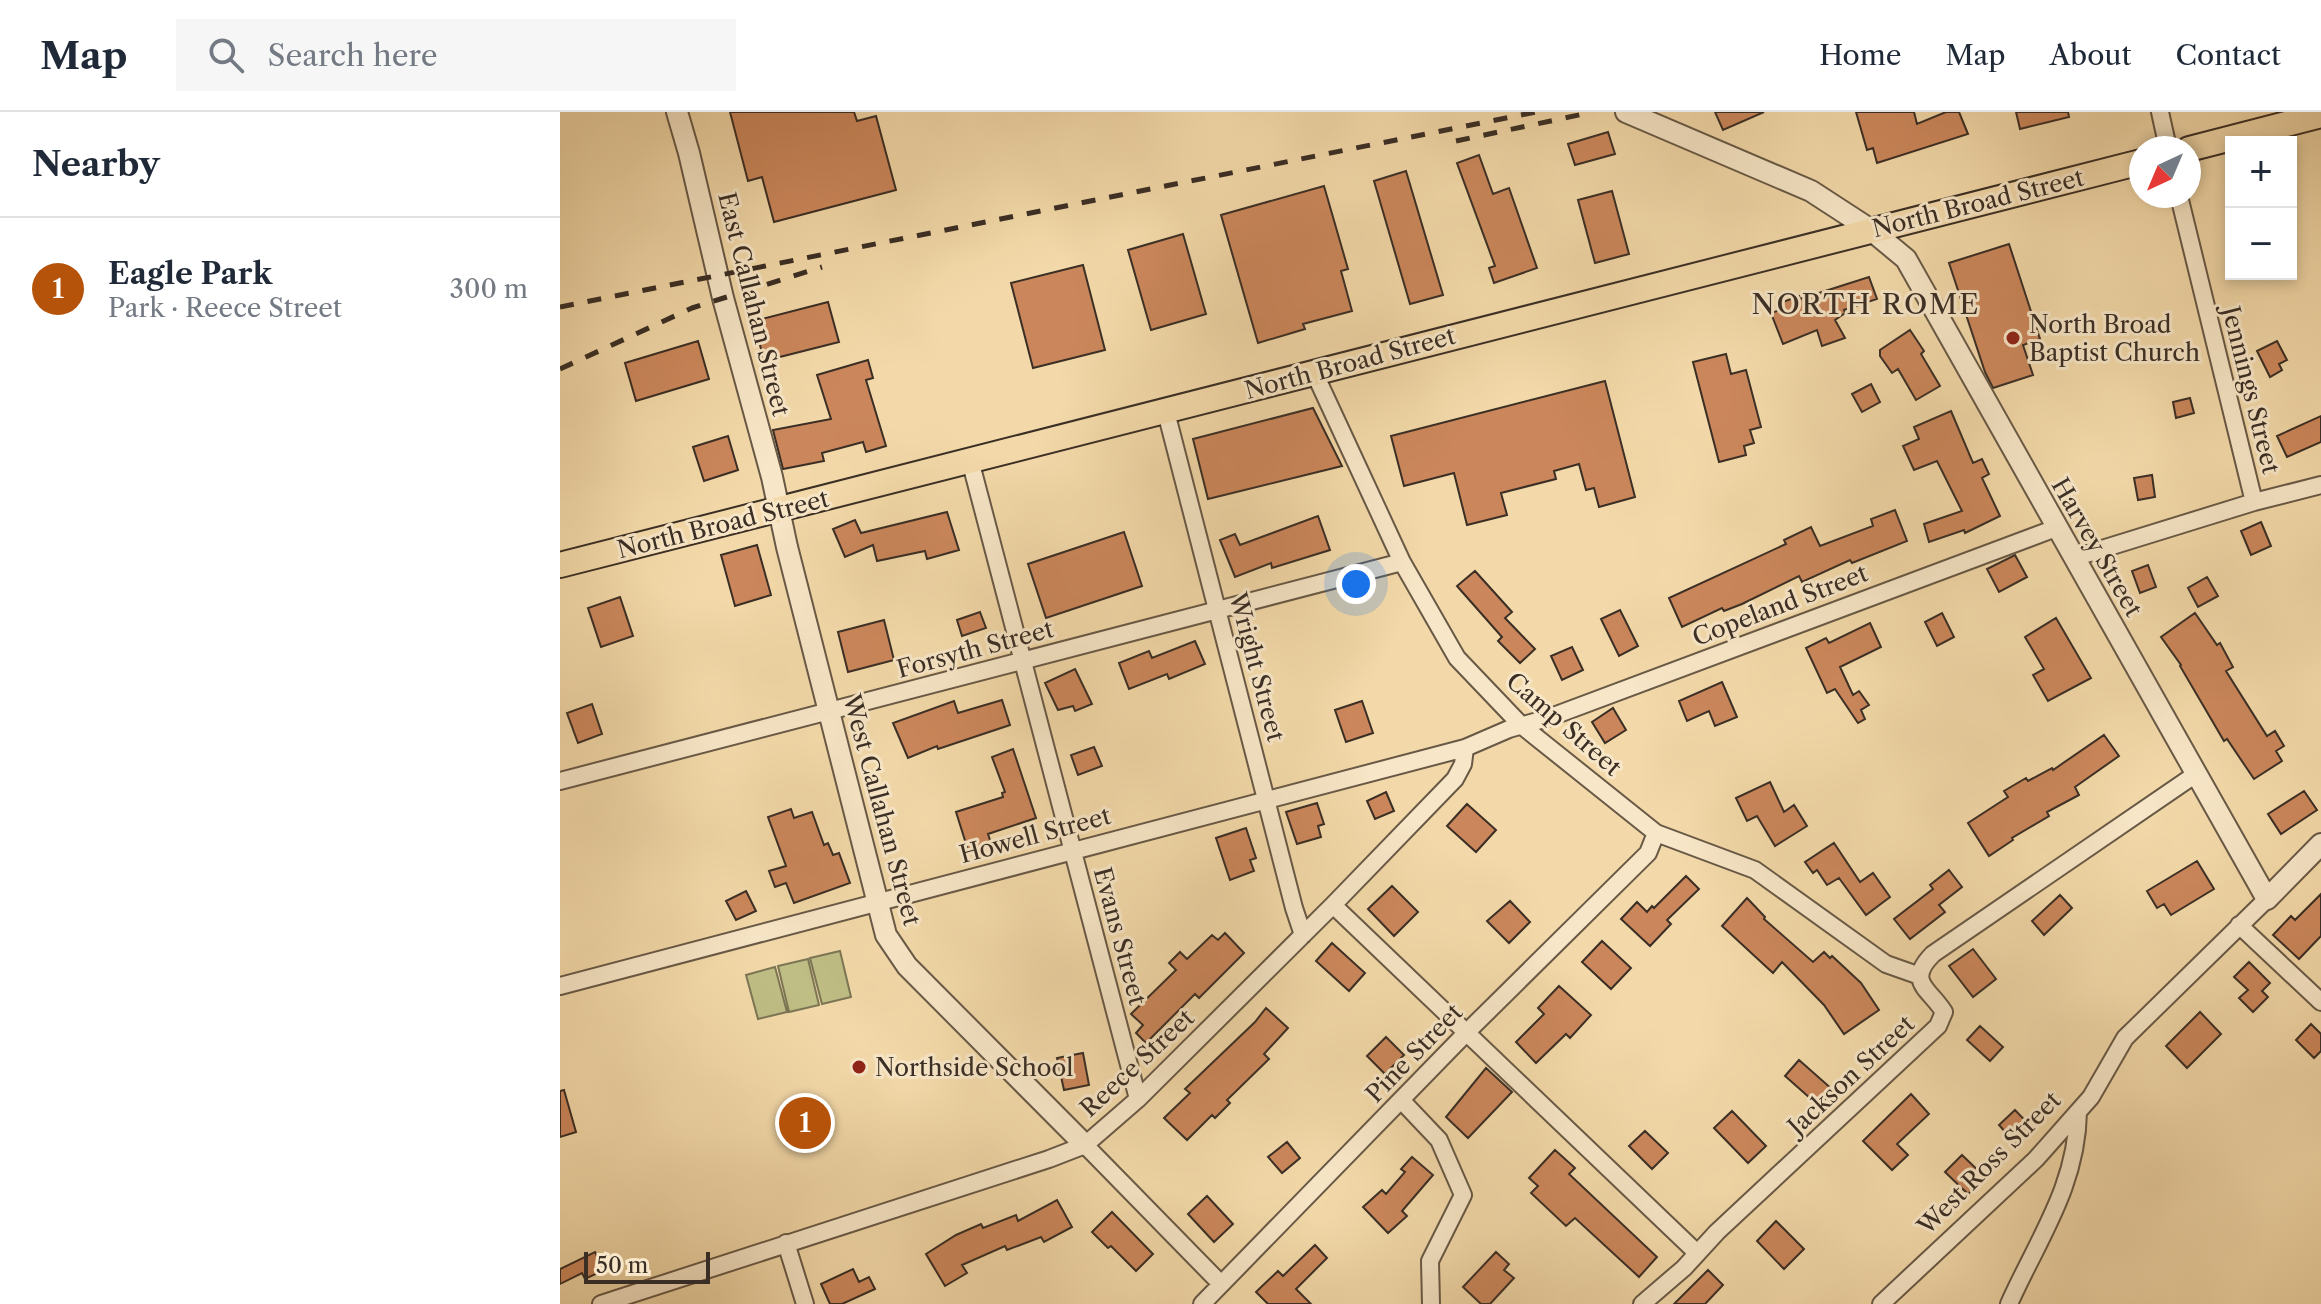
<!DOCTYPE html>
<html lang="en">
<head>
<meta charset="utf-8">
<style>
	body { margin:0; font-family:"Libre Caslon Text",serif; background:#f6f6f7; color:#1f2937 }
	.controls { position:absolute; right:24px; top:24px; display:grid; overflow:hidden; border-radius:0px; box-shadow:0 4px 12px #0003 }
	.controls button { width:72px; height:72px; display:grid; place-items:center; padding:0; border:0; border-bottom:2px solid #e0e1e3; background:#fff; color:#1f2937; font:40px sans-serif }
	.compass { position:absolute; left:1569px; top:24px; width:72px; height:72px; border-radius:50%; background:#fff; box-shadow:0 4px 12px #0003; rotate:224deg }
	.scale { position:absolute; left:24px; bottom:20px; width:126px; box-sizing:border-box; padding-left:8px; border:4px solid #3a2e25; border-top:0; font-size:22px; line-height:28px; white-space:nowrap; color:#3a2e25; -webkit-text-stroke:6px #f7e6c7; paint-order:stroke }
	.you { position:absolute; left:796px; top:472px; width:28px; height:28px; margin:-20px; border:6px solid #fff; border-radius:50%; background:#1a73e8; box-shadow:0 0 0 12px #1a73e833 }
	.badge { display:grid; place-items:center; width:52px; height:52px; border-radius:50%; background:#b45309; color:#fff; font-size:26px; font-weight:700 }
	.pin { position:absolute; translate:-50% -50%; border:4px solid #fff; box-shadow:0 2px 8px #0006 }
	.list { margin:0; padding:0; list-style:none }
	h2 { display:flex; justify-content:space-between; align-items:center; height:104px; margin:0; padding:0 32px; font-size:34px }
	h2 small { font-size:26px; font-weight:400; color:#747a83 }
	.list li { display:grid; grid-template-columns:52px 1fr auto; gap:24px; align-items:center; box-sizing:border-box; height:144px; padding:0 32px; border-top:2px solid #e0e1e3 }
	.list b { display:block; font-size:30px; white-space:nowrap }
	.list p { margin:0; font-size:26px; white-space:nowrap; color:#747a83 }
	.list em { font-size:26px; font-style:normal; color:#747a83 }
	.icon { flex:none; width:44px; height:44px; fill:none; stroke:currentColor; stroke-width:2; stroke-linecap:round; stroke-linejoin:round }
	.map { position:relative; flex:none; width:1761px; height:1192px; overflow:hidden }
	header { display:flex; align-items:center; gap:48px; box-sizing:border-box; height:112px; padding:0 40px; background:#fff; border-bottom:2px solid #e0e1e3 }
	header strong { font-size:38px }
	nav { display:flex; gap:44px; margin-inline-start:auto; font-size:28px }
	.search { width:560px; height:72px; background:#f6f6f7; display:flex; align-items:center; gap:20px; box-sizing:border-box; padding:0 28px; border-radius:0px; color:#747a83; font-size:30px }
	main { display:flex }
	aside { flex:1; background:#fff }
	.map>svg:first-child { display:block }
	.green { fill:#bfbe85; stroke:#7c7655; stroke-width:2 }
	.building { fill:#cb875b; stroke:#3a2e25; stroke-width:2 }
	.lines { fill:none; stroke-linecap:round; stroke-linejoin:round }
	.minor-casing { stroke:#685946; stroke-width:20 }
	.tertiary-casing { stroke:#685946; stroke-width:24 }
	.primary-casing { stroke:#3a2e25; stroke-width:28 }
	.minor { stroke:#f7e6c7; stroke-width:16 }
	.tertiary { stroke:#f7e6c7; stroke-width:20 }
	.primary { stroke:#f3d9a9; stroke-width:24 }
	.rail { stroke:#3a2e25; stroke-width:5; stroke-dasharray:14 14; stroke-linecap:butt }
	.poi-dot { fill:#8f2418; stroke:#f7e6c7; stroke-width:3 }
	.labels { text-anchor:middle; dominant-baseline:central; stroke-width:6; stroke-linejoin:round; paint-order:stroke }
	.street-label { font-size:24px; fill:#3a2e25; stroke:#f7e6c7 }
	.poi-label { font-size:24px; fill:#3a2e25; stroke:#f7e6c7; text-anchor:start }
	.quarter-label { font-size:28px; letter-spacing:2px; fill:#3a2e25; stroke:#f7e6c7 }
</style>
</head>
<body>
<header>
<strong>Map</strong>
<div class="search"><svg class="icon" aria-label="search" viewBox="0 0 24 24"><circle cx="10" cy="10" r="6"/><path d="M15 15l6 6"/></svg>Search here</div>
<nav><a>Home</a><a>Map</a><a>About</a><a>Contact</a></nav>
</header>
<main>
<aside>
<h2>Nearby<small></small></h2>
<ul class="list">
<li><span class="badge">1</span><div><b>Eagle Park</b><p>Park · Reece Street</p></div><em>300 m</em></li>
</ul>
</aside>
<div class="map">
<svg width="1761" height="1192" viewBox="0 0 1761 1192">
	<rect width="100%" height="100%" fill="#f3d9a9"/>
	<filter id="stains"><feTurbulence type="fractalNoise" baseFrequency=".0025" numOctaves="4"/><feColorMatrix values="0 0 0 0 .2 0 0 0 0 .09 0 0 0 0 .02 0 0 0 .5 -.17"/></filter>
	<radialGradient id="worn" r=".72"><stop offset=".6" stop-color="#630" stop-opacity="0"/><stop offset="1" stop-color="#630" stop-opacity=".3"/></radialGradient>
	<path class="green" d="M 280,839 L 291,885 L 262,892 L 250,846 Z
		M 248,847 L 259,893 L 229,900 L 218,854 Z
		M 215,855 L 227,900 L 198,907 L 186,863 Z"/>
	<path class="building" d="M 170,0 L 294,0 L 297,9 L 316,4 L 336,78 L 214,110 L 202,65 L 188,69 Z
		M 1155,0 L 1204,0 L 1163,18 Z
		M 1296,0 L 1354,0 L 1357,12 L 1386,0 L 1399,0 L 1408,22 L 1317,51 L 1313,36 L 1307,38 Z
		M 1456,0 L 1508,0 L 1509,5 L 1460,17 Z
		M 1048,20 L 1055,42 L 1015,53 L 1008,32 Z
		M 919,43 L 933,82 L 949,76 L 977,156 L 934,171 L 929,156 L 935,154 L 897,51 Z
		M 846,59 L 883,183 L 850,192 L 814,69 Z
		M 764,74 L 788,157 L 781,159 L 792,199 L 743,212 L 745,217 L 698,231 L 661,103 Z
		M 1052,79 L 1069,142 L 1035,151 L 1018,88 Z
		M 623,122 L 646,202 L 591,218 L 568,138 Z
		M 1449,132 L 1480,227 L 1463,233 L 1473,263 L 1433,276 L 1425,260 L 1389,151 Z
		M 523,153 L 545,238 L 473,256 L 451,171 Z
		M 1309,165 L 1317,187 L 1284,198 L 1285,201 L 1275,208 L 1285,226 L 1262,234 L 1257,218 L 1223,232 L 1211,201 L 1223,197 L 1220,191 L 1239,184 L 1240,187 Z
		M 268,190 L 279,230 L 204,249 L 194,209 Z
		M 1350,218 L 1364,239 L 1361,242 L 1380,274 L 1356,288 L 1338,257 L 1332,261 L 1320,244 L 1320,238 Z
		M 138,229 L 149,267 L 76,289 L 65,251 Z
		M 1717,229 L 1727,248 L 1719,252 L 1722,258 L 1710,265 L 1697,239 Z
		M 1166,242 L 1171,262 L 1186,258 L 1201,315 L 1190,318 L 1194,331 L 1184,334 L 1186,343 L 1159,350 L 1133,250 Z
		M 308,248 L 313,266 L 306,268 L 326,334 L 306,340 L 303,330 L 262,341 L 264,349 L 223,357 L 213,318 L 271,307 L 257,263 Z
		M 1045,269 L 1075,385 L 1039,395 L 1034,376 L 1026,378 L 1019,352 L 994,359 L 996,367 L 941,381 L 947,403 L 907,413 L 894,361 L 844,374 L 831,324 Z
		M 1311,272 L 1320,290 L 1302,300 L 1292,282 Z
		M 1630,286 L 1634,301 L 1616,306 L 1613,290 Z
		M 753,296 L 782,354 L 648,387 L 633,327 Z
		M 1391,299 L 1413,351 L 1422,347 L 1429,362 L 1422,366 L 1440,404 L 1405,421 L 1404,418 L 1369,430 L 1364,412 L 1402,399 L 1377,349 L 1354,358 L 1343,334 L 1359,327 L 1354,315 Z
		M 1761,304 L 1761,330 L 1727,345 L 1717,324 Z
		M 168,324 L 178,358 L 144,369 L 133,335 Z
		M 1592,363 L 1595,385 L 1578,388 L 1574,366 Z
		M 1335,398 L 1347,429 L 1292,451 L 1290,448 L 1242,470 L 1239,464 L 1182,492 L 1164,499 L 1162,496 L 1122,515 L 1109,486 L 1226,432 L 1224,428 L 1251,415 L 1260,434 L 1313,414 L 1311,407 Z
		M 387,400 L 399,438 L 367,447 L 365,439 L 317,449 L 313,433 L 285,445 L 273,417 L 295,408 L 301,421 Z
		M 758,404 L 770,438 L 712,456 L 711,451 L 675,465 L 660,428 L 675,422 L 680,433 Z
		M 1701,410 L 1711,434 L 1691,443 L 1681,419 Z
		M 564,420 L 582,474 L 486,506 L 468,452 Z
		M 197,433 L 211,483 L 175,494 L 161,443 Z
		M 1455,443 L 1467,465 L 1439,480 L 1427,457 Z
		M 1588,453 L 1596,475 L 1580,481 L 1572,459 Z
		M 915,459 L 952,500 L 945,506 L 975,537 L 960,551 L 938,529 L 942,525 L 897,474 Z
		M 1647,465 L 1658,484 L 1638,495 L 1628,476 Z
		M 60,485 L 73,524 L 41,535 L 28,496 Z
		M 1060,498 L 1078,534 L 1059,544 L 1041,507 Z
		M 420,500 L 426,516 L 402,524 L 397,508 Z
		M 1382,501 L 1394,525 L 1377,534 L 1365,510 Z
		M 1635,501 L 1657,533 L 1660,531 L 1673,555 L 1666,559 L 1707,624 L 1715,619 L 1724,634 L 1716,639 L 1722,649 L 1694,667 L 1667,627 L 1664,629 L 1620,554 L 1621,553 L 1601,525 Z
		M 1496,506 L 1531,566 L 1488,589 L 1473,563 L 1484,557 L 1465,525 Z
		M 324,508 L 334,548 L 288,560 L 278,520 Z
		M 1310,511 L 1321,535 L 1280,555 L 1293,583 L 1299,579 L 1309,593 L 1301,598 L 1305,607 L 1298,611 L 1275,577 L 1267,581 L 1246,536 L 1266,526 L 1269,531 Z
		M 635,529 L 645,552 L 609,567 L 607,562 L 569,577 L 559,551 L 589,539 L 592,546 Z
		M 1012,535 L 1023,558 L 1002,568 L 991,544 Z
		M 515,557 L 532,592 L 515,599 L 513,594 L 498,598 L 485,571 Z
		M 1162,570 L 1177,605 L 1155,614 L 1149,599 L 1127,609 L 1119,589 Z
		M 442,588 L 450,613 L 378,637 L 377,634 L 348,646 L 333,611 L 394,589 L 398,601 Z
		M 802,589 L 813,621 L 786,630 L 775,598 Z
		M 32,592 L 42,622 L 18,631 L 7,601 Z
		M 1053,596 L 1066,618 L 1045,631 L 1032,610 Z
		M 1544,623 L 1559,644 L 1515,675 L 1519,683 L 1487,700 L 1489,704 L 1452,726 L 1453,728 L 1429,744 L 1408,711 L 1448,685 L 1444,679 L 1466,666 L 1468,669 L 1492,656 L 1493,658 Z
		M 534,635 L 542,654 L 518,663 L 511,643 Z
		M 453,637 L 476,706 L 428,722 L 431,731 L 408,738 L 396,700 L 443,685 L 442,681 L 445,680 L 432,645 Z
		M 1210,670 L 1224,700 L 1234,693 L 1247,714 L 1215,734 L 1197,704 L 1187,709 L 1176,686 Z
		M 1744,679 L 1757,698 L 1721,722 L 1708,702 Z
		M 826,680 L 834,699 L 815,707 L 807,689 Z
		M 757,691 L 764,712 L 758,714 L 761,725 L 737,732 L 726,700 Z
		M 907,692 L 936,718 L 916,740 L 887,714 Z
		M 231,697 L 234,706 L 252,700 L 264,733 L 268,731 L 273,743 L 279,741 L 290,771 L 234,791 L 226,771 L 215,775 L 209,759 L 226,754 L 208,705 Z
		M 686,716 L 696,746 L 690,748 L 694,759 L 670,768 L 656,726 Z
		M 1274,731 L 1300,770 L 1313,761 L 1330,785 L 1306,803 L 1279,766 L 1267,773 L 1257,758 L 1253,761 L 1245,750 Z
		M 1637,749 L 1654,777 L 1611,803 L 1604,792 L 1597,796 L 1587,779 Z
		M 1389,758 L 1402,775 L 1379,793 L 1385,800 L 1350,827 L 1334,807 L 1373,777 L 1370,773 Z
		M 1126,764 L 1139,777 L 1107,808 L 1111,812 L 1090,834 L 1061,807 L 1077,790 L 1087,800 L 1092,794 L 1094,796 Z
		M 832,774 L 858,800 L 834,824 L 808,797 Z
		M 186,779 L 196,799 L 176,808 L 166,789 Z
		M 1761,782 L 1761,824 L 1739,847 L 1713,823 L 1731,804 L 1735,808 Z
		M 1500,783 L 1512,796 L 1484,823 L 1472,809 Z
		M 1187,786 L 1205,805 L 1204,807 L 1253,850 L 1264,840 L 1270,846 L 1272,844 L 1301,871 L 1319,898 L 1284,922 L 1264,893 L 1222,850 L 1213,861 L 1162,814 Z
		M 950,789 L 970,810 L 949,831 L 927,809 Z
		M 665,821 L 684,841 L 639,886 L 635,882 L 586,931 L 576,921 L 583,913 L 571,902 L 616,858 L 609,851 L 620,840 L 627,847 L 652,823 L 658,828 Z
		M 1042,829 L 1071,856 L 1051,877 L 1022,850 Z
		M 772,831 L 805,861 L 789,879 L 756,849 Z
		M 1413,837 L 1436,867 L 1413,885 L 1389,854 Z
		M 1689,850 L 1710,871 L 1702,879 L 1708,885 L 1693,900 L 1679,886 L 1688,878 L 1674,865 Z
		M 999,874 L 1031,903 L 1010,926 L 1006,922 L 976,951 L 956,930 L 984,902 L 978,896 Z
		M 706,896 L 728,916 L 704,942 L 709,947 L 667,988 L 670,991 L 655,1006 L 652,1003 L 627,1028 L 604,1006 L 630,981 L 625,977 L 695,910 Z
		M 1640,900 L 1661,922 L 1627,956 L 1606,934 Z
		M 1751,912 L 1761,922 L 1761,939 L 1754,946 L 1736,928 Z
		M 1420,914 L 1443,935 L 1430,949 L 1407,928 Z
		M 826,925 L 844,943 L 825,962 L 807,944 Z
		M 523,941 L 529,973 L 504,978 L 497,946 Z
		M 1239,948 L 1273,978 L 1259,994 L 1225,964 Z
		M 926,956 L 952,980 L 908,1026 L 886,1005 Z
		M 4,978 L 16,1020 L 0,1025 L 0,979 Z
		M 1351,982 L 1369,1002 L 1337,1032 L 1348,1043 L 1332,1058 L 1303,1029 Z
		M 1455,998 L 1474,1018 L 1457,1033 L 1439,1013 Z
		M 1172,999 L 1206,1034 L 1188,1051 L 1154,1016 Z
		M 1085,1019 L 1108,1041 L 1092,1057 L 1069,1034 Z
		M 727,1030 L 740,1046 L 722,1061 L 708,1045 Z
		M 995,1038 L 1015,1056 L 1009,1062 L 1097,1145 L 1079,1165 L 1015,1106 L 1006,1114 L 971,1081 L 978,1074 L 969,1066 Z
		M 1402,1043 L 1425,1065 L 1408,1082 L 1385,1060 Z
		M 852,1045 L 873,1063 L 842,1099 L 847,1104 L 828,1121 L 803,1095 L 822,1078 L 826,1082 L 845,1060 L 841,1057 Z
		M 647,1084 L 673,1112 L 654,1130 L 628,1102 Z
		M 497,1088 L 512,1115 L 484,1130 L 481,1125 L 447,1138 L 445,1134 L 402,1153 L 407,1161 L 385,1174 L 366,1142 L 396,1123 L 421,1112 L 423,1116 L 456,1103 L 458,1109 Z
		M 552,1100 L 593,1142 L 576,1159 L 551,1134 L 548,1136 L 532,1120 Z
		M 1216,1109 L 1244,1137 L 1224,1157 L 1197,1129 Z
		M 755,1133 L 767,1146 L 736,1177 L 751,1192 L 708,1192 L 696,1180 L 718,1159 L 723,1164 Z
		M 35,1140 L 44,1158 L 25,1167 L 22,1161 L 0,1172 L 0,1157 Z
		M 936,1140 L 949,1152 L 944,1158 L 954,1166 L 930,1192 L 921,1192 L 903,1175 Z
		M 293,1157 L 299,1170 L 309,1165 L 315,1177 L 282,1192 L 270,1192 L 261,1172 Z
		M 1148,1158 L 1163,1173 L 1145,1192 L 1114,1192 Z"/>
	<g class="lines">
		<defs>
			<path id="minor" d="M 1600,0 L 1608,36
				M 1619,84 L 1694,390
				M 754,260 L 842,450 L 897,546 L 961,613 L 1096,721 L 1195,758 L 1326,852 L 1360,864
				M 606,300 L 734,796 L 743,823
				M 410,348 L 578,987
				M 1513,446 L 1694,390 L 1761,373
				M 0,669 L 842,450
				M 773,793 L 1136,1140
				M 1679,813 L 1761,890
				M 0,874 L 905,636 L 949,617 L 988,606 L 1496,416
				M 842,989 L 879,1028 L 903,1083 L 870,1149 L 871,1192
				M 525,1033 L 660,1171
				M 226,1131 L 245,1192
				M 41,1192 L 489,1047 L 525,1033 L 578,987 L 773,793 L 895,667 L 903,652 L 905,636
				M 642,1192 L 908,919 L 1088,741 L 1096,721
				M 1082,1192 L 1124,1156 L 1157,1120 L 1378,914 L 1384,900 C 1370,877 1345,870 1373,842 L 1636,662
				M 1321,1192 L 1476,1047 L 1531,985 L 1565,926 L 1707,787
				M 1449,1192 C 1478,1127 1517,1074 1518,1000"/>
			<path id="tertiary" d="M 117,0 L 129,41 L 163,186 L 212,365 L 227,435 L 326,823 L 347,854 L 525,1033
				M 1066,0 L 1251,79 L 1311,118 L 1346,147 L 1707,787 L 1761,732"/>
			<path id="primary" d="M 1629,37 L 1761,3
				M 0,453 L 1581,50"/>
		</defs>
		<use href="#minor" class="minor-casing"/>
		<use href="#tertiary" class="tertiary-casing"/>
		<use href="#primary" class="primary-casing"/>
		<use href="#minor" class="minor"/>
		<use href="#tertiary" class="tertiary"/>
		<use href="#primary" class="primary"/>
		<path class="rail" d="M 896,29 L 1033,0
			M 0,195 L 976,0
			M 0,257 L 132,196 L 262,155"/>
	</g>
	<g class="poi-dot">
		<circle cx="1453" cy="226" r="8"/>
		<circle cx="299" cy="955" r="8"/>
	</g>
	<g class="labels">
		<g class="street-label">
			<text transform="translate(1418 91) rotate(-14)">North Broad Street</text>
			<text transform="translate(194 192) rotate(76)">East Callahan Street</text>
			<text transform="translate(790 251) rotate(-15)">North Broad Street</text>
			<text transform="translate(1691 278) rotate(76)">Jennings Street</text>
			<text transform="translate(163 412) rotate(-14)">North Broad Street</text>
			<text transform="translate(1537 435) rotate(60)">Harvey Street</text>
			<text transform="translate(1220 493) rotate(-21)">Copeland Street</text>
			<text transform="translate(415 537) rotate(-15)">Forsyth Street</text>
			<text transform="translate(697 555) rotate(75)">Wright Street</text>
			<text transform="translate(1004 612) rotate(41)">Camp Street</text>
			<text transform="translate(322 698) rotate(75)">West Callahan Street</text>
			<text transform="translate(475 723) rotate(-15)">Howell Street</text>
			<text transform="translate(560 824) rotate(75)">Evans Street</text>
			<text transform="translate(854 941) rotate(-46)">Pine Street</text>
			<text transform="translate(577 951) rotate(-43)">Reece Street</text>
			<text transform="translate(1291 963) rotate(-43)">Jackson Street</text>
			<text transform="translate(1429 1051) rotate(-45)">West Ross Street</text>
		</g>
		<g class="poi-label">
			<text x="1469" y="212">North Broad<tspan x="1469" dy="28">Baptist Church</tspan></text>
			<text x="315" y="955">Northside School</text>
		</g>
		<g class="quarter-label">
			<text x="1306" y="192">NORTH ROME</text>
		</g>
	</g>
	<rect width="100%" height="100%" filter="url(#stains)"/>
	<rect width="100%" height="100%" fill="url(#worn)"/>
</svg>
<div class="controls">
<button>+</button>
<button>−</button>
</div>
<svg class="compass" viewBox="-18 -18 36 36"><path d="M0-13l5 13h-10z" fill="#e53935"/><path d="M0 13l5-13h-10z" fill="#747a83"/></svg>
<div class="scale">50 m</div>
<div class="you"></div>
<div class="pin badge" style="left:245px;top:1011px">1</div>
</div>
</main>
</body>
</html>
